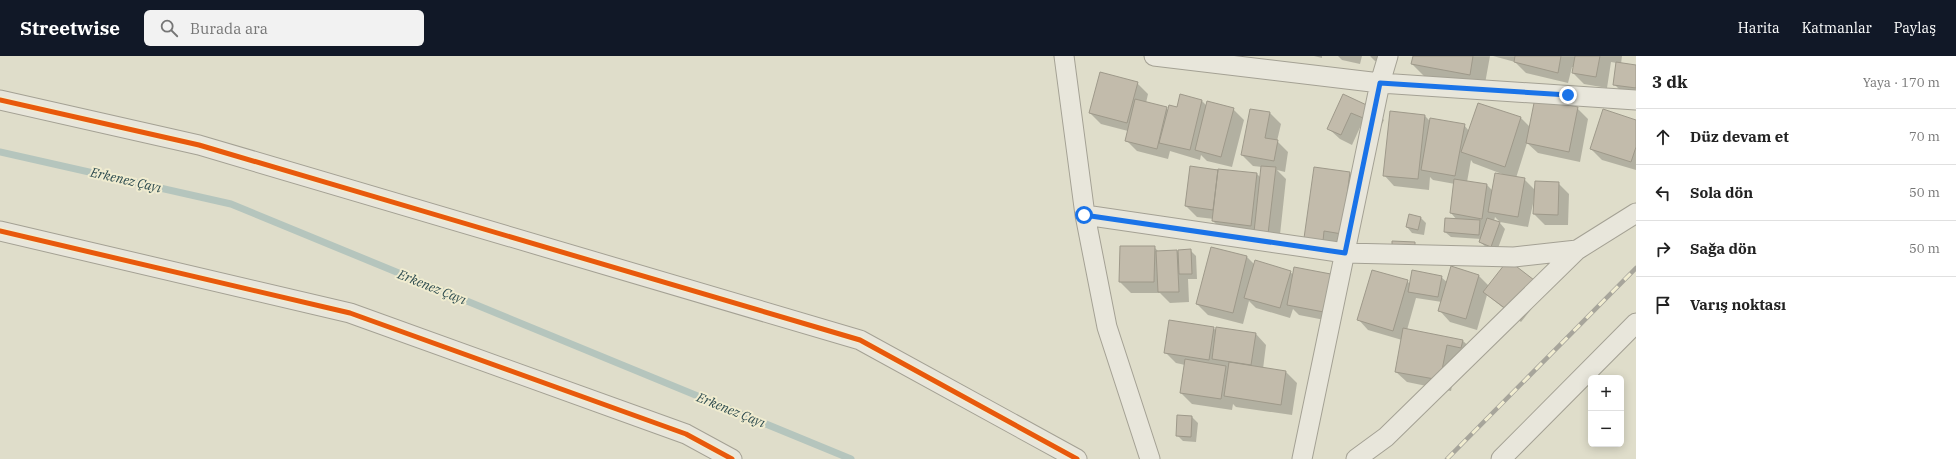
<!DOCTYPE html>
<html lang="tr">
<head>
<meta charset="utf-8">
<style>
	body { margin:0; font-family:"IBM Plex Serif",serif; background:#f2f2f2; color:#222 }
	.controls { position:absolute; right:12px; bottom:12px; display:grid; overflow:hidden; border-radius:6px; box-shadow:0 2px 10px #0003 }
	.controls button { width:36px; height:36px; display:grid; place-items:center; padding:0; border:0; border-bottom:1px solid #e0e0e0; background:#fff; color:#222; font:20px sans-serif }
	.stop { position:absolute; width:12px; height:12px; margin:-9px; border:3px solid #1a73e8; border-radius:50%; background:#fff }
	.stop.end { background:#1a73e8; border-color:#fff; box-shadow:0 1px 4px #0008 }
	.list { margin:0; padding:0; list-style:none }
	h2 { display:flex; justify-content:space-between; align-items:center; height:52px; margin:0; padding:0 16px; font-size:17px }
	h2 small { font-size:13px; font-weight:400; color:#767676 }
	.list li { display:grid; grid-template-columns:26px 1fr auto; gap:12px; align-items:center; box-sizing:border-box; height:56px; padding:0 16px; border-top:1px solid #e0e0e0 }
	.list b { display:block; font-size:15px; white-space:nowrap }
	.list em { font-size:13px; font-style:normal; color:#767676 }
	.icon { flex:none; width:22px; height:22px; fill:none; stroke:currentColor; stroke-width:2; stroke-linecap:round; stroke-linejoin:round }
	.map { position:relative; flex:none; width:1636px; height:403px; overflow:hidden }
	header { display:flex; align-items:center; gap:24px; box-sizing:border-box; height:56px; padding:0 20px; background:#111827; color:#fff }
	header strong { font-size:19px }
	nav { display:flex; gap:22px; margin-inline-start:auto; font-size:14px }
	.search { width:280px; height:36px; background:#f2f2f2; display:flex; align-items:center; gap:10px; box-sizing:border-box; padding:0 14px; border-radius:6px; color:#767676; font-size:15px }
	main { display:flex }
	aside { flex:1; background:#fff }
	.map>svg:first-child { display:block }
	.shadow { fill:#0003; fill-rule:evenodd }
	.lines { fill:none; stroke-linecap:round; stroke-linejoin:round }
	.stream { stroke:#b5c5bd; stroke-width:7 }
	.building { fill:#c2bbab; stroke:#9e998a }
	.minor-casing { stroke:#a4a194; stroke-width:21 }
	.minor { stroke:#e8e6db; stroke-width:19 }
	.rail-casing { stroke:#a7a59b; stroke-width:4.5 }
	.rail { stroke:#f0ecd0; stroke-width:3; stroke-dasharray:9; stroke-linecap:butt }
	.cycleway-casing { stroke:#f0ecd0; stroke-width:8 }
	.cycleway { stroke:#e8590c; stroke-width:5 }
	.route { stroke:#1a73e8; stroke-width:5 }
	.labels { text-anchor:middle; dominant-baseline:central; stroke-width:4; stroke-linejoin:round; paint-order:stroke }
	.water-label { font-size:13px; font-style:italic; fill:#2e4c4f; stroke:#f0ecd0 }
</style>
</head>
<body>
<header>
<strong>Streetwise</strong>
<div class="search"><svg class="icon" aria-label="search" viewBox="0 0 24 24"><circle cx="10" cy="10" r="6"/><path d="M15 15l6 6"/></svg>Burada ara</div>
<nav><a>Harita</a><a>Katmanlar</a><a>Paylaş</a></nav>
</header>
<main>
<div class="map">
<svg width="1636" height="403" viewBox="0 0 1636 403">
	<rect width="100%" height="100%" fill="#dfddca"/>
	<path class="shadow" d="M 1314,0 L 1322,0 L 1322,2 Z
		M 1338,0 L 1362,0 L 1360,8 L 1342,4 Z
		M 1370,0 L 1397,0 L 1394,10 L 1375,5 Z
		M 1414,0 L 1490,0 L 1484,33 L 1427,23 L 1412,8 Z
		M 1493,0 L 1622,0 L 1621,8 L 1636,10 L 1636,36 L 1620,34 L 1614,28 L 1617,7 L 1611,6 L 1607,32 L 1584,28 L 1573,17 L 1574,11 L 1572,11 L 1568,27 L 1526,17 L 1515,6 Z
		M 1137,27 L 1148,38 L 1146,47 L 1169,54 L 1178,53 L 1202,45 L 1207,50 L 1233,53 L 1244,64 L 1232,111 L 1207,105 L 1201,99 L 1200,104 L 1170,95 L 1168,103 L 1137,95 L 1126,84 L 1128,75 L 1101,68 L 1090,57 Z
		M 1343,40 L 1373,53 L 1384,64 L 1379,74 L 1362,67 L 1352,89 L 1340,83 L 1329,73 Z
		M 1478,48 L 1521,62 L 1530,71 L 1577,52 L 1588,63 L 1580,106 L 1538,97 L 1527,87 L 1516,122 L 1524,123 L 1535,134 L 1558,127 L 1569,138 L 1568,169 L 1545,169 L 1534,158 L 1534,143 L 1528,171 L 1500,166 L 1495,161 L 1494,165 L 1500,167 L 1505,173 L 1497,195 L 1486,191 L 1480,186 L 1481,183 L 1451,181 L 1445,176 L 1457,164 L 1451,157 L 1455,128 L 1433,124 L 1430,121 L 1429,134 L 1394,130 L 1384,119 L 1425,60 L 1430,65 L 1464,69 L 1469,75 ZM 1471,104 L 1473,107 L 1510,121 L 1493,135 L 1487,129 L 1467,126 Z
		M 1270,57 L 1281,68 L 1277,85 L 1288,96 L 1285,116 L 1277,114 L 1286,123 L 1279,188 L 1224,176 L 1213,165 L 1214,163 L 1197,161 L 1186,150 L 1191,111 L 1257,118 L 1261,122 L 1262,111 L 1253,110 L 1242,99 Z
		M 1636,65 L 1636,114 L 1602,104 L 1591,93 Z
		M 1315,112 L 1350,117 L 1361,128 L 1352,189 L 1334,186 L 1333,195 L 1316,193 Z
		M 1410,159 L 1421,162 L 1426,167 L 1424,179 L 1412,177 L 1407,171 Z
		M 1154,191 L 1159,196 L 1177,195 L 1179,197 L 1190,194 L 1196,200 L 1197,223 L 1188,223 L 1189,246 L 1170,247 L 1160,237 L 1131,237 L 1120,226 Z
		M 1211,192 L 1247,201 L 1255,209 L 1290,216 L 1294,219 L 1347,231 L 1340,267 L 1299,259 L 1293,253 L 1290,262 L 1256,252 L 1249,245 L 1243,268 L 1208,259 L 1197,248 Z
		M 1479,220 L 1489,230 L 1545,236 L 1521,266 L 1487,239 L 1477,274 L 1450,266 L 1440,255 L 1442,246 L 1416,242 L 1407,274 L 1463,285 L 1474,295 L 1458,300 L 1451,335 L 1407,326 L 1396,316 L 1402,284 L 1368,274 L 1358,263 L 1407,225 L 1411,229 L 1441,221 L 1448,227 Z
		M 1213,272 L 1217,275 L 1256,278 L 1266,289 L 1263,313 L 1286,316 L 1297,327 L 1292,359 L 1236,351 L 1233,348 L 1232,354 L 1192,348 L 1181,337 L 1185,309 L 1176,307 L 1165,296 Z
		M 1192,361 L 1198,367 L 1196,386 L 1183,385 L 1177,379 Z"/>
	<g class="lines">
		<path class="stream" d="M 0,96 L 231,148 L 851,403"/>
	</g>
	<path class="building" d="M 1413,0 L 1473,0 L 1470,19 L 1411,8 Z
		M 1515,0 L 1561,0 L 1558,17 L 1514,6 Z
		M 1575,0 L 1600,0 L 1596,21 L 1572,17 Z
		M 1616,6 L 1636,9 L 1636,32 L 1613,29 Z
		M 1100,16 L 1138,26 L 1127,67 L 1089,57 Z
		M 1180,38 L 1202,44 L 1190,94 L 1159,87 L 1169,49 L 1177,51 Z
		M 1343,38 L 1373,52 L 1368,64 L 1351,57 L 1341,79 L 1327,73 Z
		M 1535,42 L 1578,51 L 1569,96 L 1526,87 Z
		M 1135,43 L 1167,51 L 1157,93 L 1125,85 Z
		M 1207,45 L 1234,52 L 1221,101 L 1195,94 Z
		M 1478,47 L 1521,61 L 1505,111 L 1461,96 Z
		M 1250,53 L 1270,56 L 1265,82 L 1278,84 L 1274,105 L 1241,99 Z
		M 1603,53 L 1636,64 L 1636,91 L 1631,106 L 1590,93 Z
		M 1390,55 L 1425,59 L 1418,123 L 1383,120 Z
		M 1430,62 L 1465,68 L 1455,120 L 1421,114 Z
		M 1190,110 L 1218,114 L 1213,154 L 1185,150 Z
		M 1261,110 L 1276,111 L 1268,178 L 1254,176 Z
		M 1314,111 L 1350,116 L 1342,178 L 1324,175 L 1323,185 L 1304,182 Z
		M 1218,113 L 1257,117 L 1251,170 L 1212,165 Z
		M 1495,117 L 1525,122 L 1518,161 L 1488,156 Z
		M 1454,123 L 1487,128 L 1482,163 L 1450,157 Z
		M 1535,125 L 1559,126 L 1558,159 L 1533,158 Z
		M 1409,158 L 1421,161 L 1418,174 L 1406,171 Z
		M 1445,162 L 1480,164 L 1479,179 L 1444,176 Z
		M 1487,162 L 1500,166 L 1491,191 L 1479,186 Z
		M 1392,185 L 1415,186 L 1415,199 L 1392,199 Z
		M 1120,190 L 1155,190 L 1154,226 L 1119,226 Z
		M 1211,191 L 1247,200 L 1233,257 L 1196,248 Z
		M 1191,193 L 1192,218 L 1179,218 L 1178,194 Z
		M 1177,194 L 1179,236 L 1158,236 L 1156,195 Z
		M 1255,204 L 1291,215 L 1280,252 L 1244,242 Z
		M 1508,204 L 1534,224 L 1510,256 L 1483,236 Z
		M 1451,210 L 1479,219 L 1466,263 L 1438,255 Z
		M 1294,211 L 1336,219 L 1329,257 L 1287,249 Z
		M 1372,214 L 1408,224 L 1393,275 L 1357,264 Z
		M 1412,214 L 1442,220 L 1438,241 L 1408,236 Z
		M 1169,264 L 1214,271 L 1209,304 L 1164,297 Z
		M 1216,271 L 1256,277 L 1251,309 L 1212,303 Z
		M 1403,272 L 1463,284 L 1461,292 L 1447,289 L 1440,324 L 1395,316 Z
		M 1185,303 L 1226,310 L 1221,343 L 1180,337 Z
		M 1229,306 L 1286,315 L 1281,349 L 1224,340 Z
		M 1177,359 L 1192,360 L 1191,381 L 1176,380 Z"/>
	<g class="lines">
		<defs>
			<path id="minor" d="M 1064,0 L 1085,159 L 1107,271 L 1150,403
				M 1154,0 L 1380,27 L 1636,44
				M 0,44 L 199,89 L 860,284 L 1077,403
				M 1085,159 L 1345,197 L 1514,201 L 1577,194
				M 0,175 L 350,257 L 686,378 L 732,403
				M 1302,403 L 1380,27 L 1388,0
				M 1356,403 L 1386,381 L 1577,194 L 1636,157
				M 1501,403 L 1636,267"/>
		</defs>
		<use href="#minor" class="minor-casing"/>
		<use href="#minor" class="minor"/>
		<defs>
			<path id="rail" d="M 1447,403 L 1636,212"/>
		</defs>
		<use href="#rail" class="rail-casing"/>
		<use href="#rail" class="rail"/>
		<defs>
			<path id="cycleway" d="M 0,44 L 199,89 L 860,284 L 1077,403
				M 0,175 L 350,257 L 686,378 L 732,403"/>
		</defs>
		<use href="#cycleway" class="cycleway-casing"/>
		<use href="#cycleway" class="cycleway"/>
	</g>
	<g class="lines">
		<path class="route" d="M 1084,159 L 1345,197 L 1380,27 L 1568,39"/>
	</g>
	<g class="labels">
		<g class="water-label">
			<text transform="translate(126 124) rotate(13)">Erkenez Çayı</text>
			<text transform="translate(432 231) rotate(22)">Erkenez Çayı</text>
			<text transform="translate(731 354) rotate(22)">Erkenez Çayı</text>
		</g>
	</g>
</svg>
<div class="controls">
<button>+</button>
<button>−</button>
</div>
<div class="stop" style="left:1084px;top:159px"></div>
<div class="stop end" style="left:1568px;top:39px"></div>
</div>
<aside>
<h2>3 dk<small>Yaya · 170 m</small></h2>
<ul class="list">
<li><svg class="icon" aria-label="ahead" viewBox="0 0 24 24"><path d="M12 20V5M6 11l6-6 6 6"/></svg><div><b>Düz devam et</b></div><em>70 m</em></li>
<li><svg class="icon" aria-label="left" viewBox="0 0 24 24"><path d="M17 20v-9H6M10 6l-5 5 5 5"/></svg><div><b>Sola dön</b></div><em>50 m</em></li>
<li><svg class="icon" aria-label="right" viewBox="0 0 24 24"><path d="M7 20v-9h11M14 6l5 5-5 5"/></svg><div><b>Sağa dön</b></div><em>50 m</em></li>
<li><svg class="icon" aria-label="arrive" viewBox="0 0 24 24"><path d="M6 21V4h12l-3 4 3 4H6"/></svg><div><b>Varış noktası</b></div></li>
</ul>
</aside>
</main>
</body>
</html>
